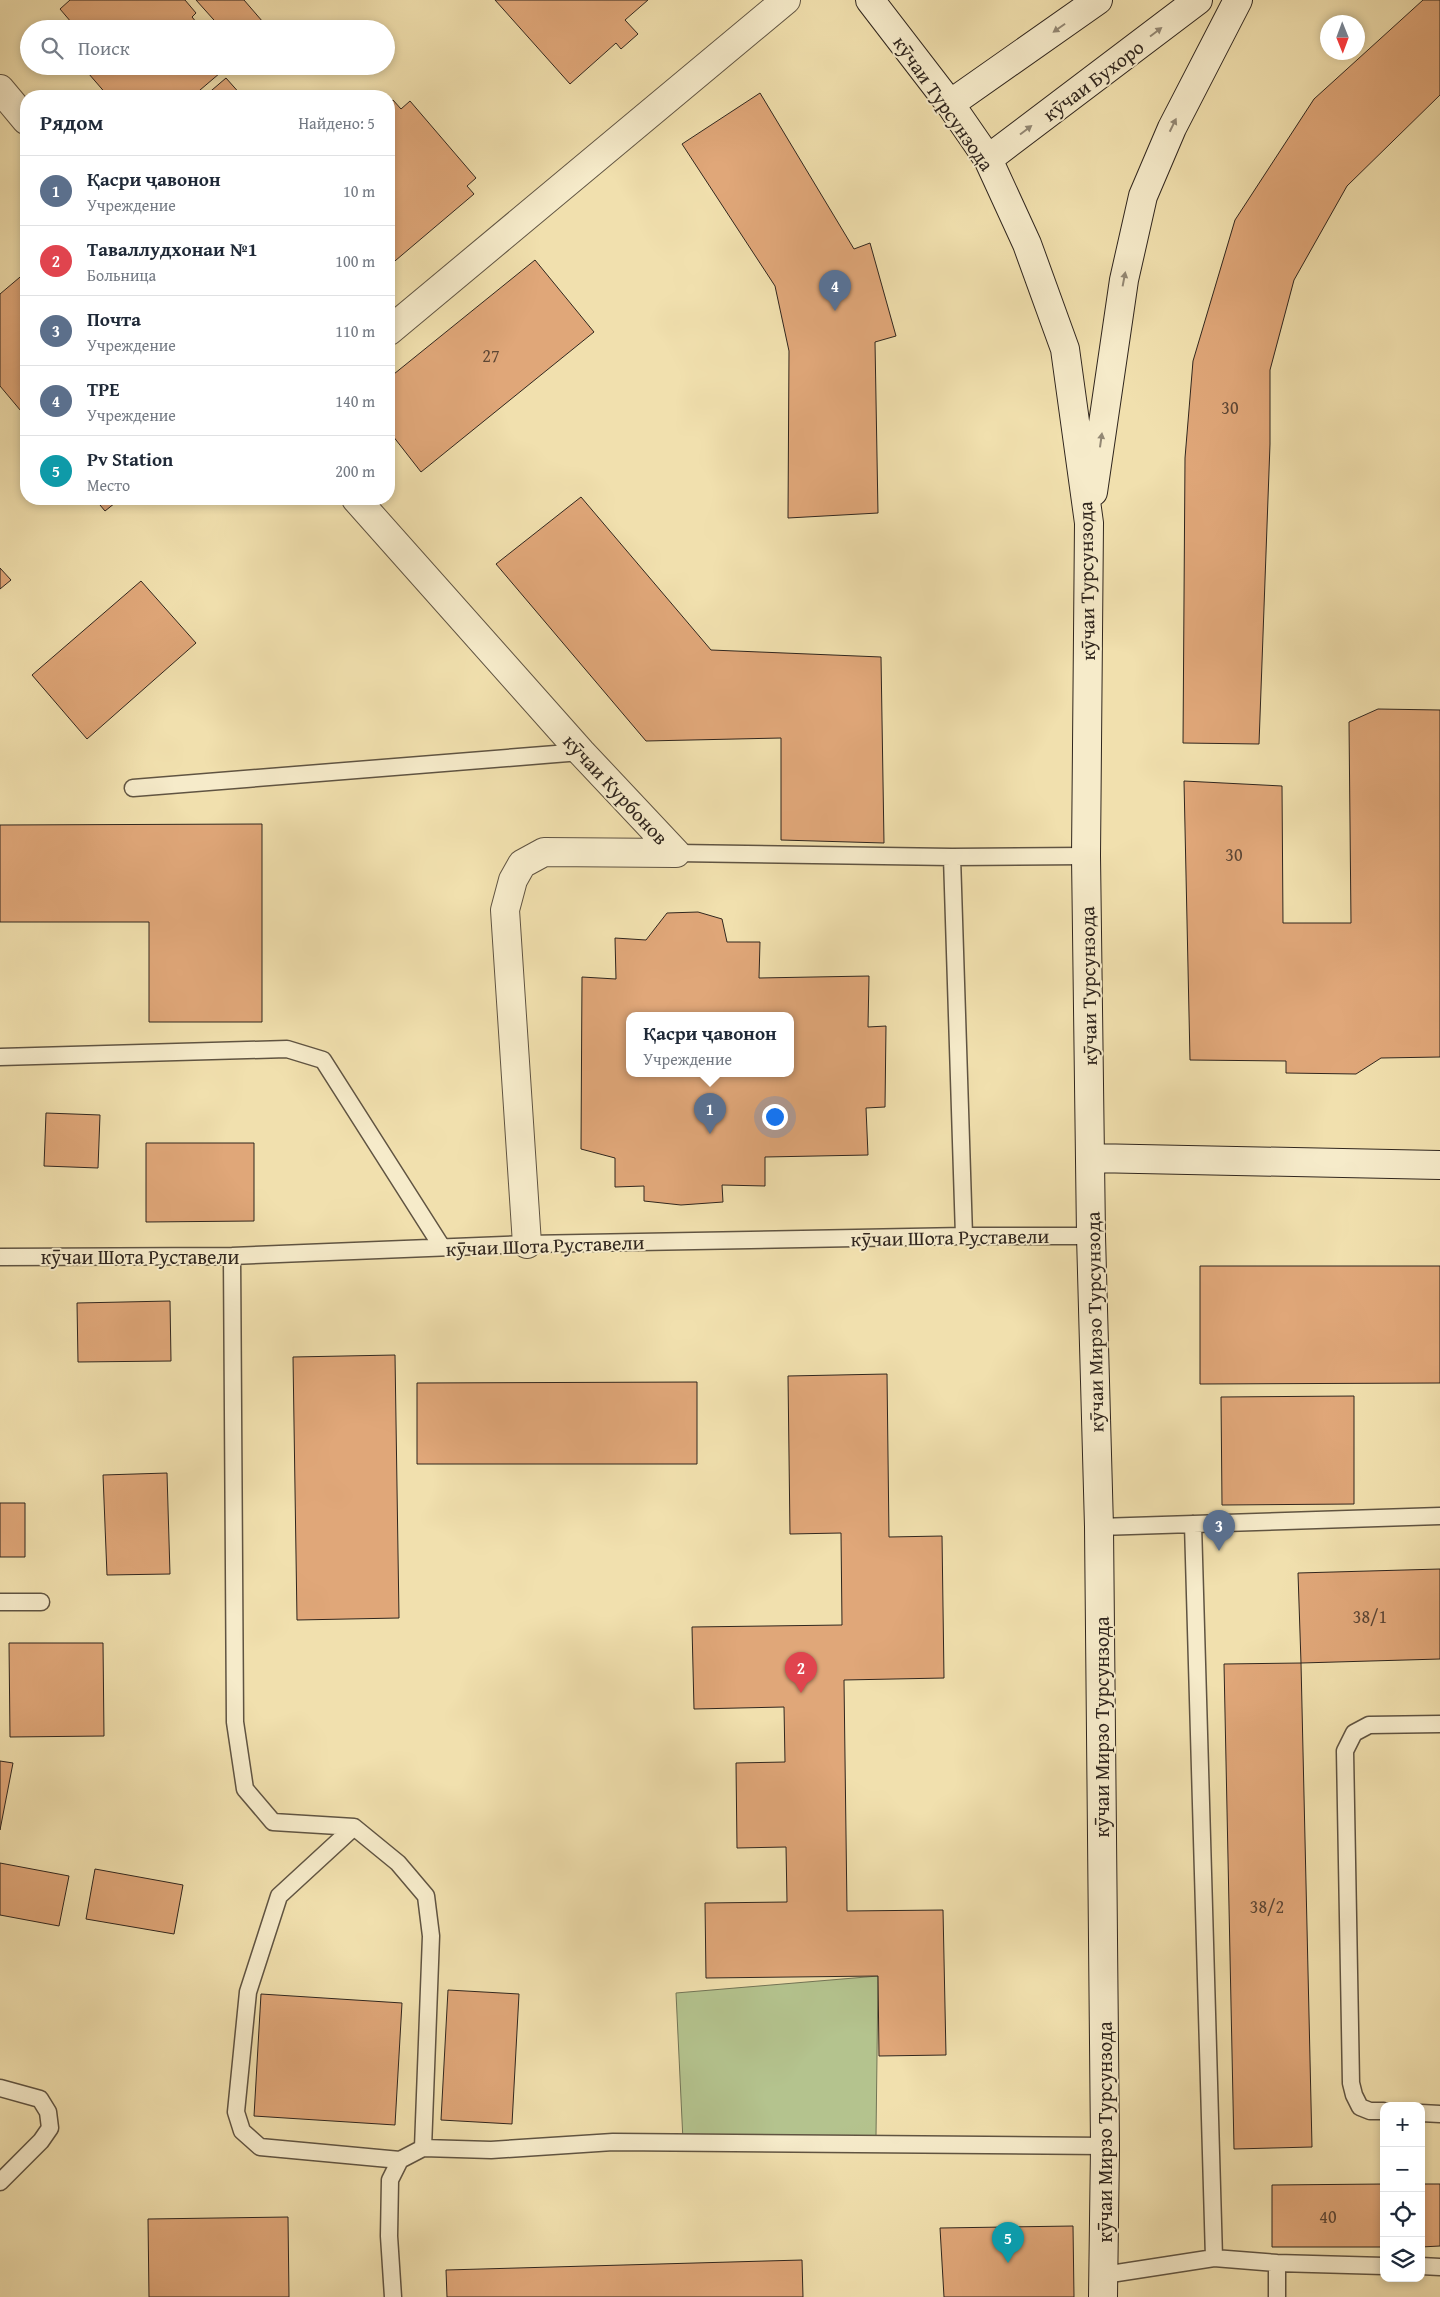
<!DOCTYPE html>
<html lang="ru">
<head>
<meta charset="utf-8">
<style>
	body { margin:0; font-family:"Gentium Book Plus",serif; background:#f6f6f7; color:#1f2937 }
	.controls { position:absolute; right:15px; bottom:15px; display:grid; overflow:hidden; border-radius:10px; box-shadow:0 2px 8px #0003 }
	.controls button { width:45px; height:45px; display:grid; place-items:center; padding:0; border:0; border-bottom:1px solid #e0e1e3; background:#fff; color:#1f2937; font:25px sans-serif }
	.compass { position:absolute; left:1320px; top:15px; width:45px; height:45px; border-radius:50%; background:#fff; box-shadow:0 2px 8px #0003; rotate:179deg }
	.you { position:absolute; left:774px; top:1116px; width:18px; height:18px; margin:-12px; border:4px solid #fff; border-radius:50%; background:#1a73e8; box-shadow:0 0 0 8px #1a73e833 }
	.badge { display:grid; place-items:center; width:32px; height:32px; border-radius:50%; background:#1a73e8; color:#fff; font-size:16px; font-weight:700 }
	.pin { position:absolute; translate:-50% -41px; filter:drop-shadow(0 1px 2px #0008) }
	.pin::after { content:''; position:absolute; top:26px; width:18px; height:15px; background:inherit; clip-path:polygon(0 0,100% 0,50% 100%) }
	.popup { position:absolute; left:626px; top:1012px; width:168px; height:65px; box-sizing:border-box; display:grid; place-content:center; border-radius:10px; background:#fff; filter:drop-shadow(0 1px 4px #0005); font-size:16px; white-space:nowrap; color:#747a83 }
	.popup b { font-size:19px; color:#1f2937 }
	.popup::after { content:''; position:absolute; left:50%; top:100%; margin-left:-10px; border:10px solid transparent; border-top-color:#fff }
	.list { margin:0; padding:0; list-style:none }
	h2 { display:flex; justify-content:space-between; align-items:center; height:65px; margin:0; padding:0 20px; font-size:21px }
	h2 small { font-size:16px; font-weight:400; color:#747a83 }
	.list li { display:grid; grid-template-columns:32px 1fr auto; gap:15px; align-items:center; box-sizing:border-box; height:70px; padding:0 20px; border-top:1px solid #e0e1e3 }
	.list b { display:block; font-size:19px; white-space:nowrap }
	.list p { margin:0; font-size:16px; white-space:nowrap; color:#747a83 }
	.list em { font-size:16px; font-style:normal; color:#747a83 }
	.icon { flex:none; width:28px; height:28px; fill:none; stroke:currentColor; stroke-width:2; stroke-linecap:round; stroke-linejoin:round }
	.map { position:relative; flex:none; width:1440px; height:2297px; overflow:hidden }
	.search { position:absolute; background:#fff; box-shadow:0 2px 8px #0003; left:20px; top:20px; width:375px; height:55px; display:flex; align-items:center; gap:12px; box-sizing:border-box; padding:0 18px; border-radius:28px; color:#747a83; font-size:19px }
	.panel { position:absolute; background:#fff; box-shadow:0 2px 8px #0003; left:20px; top:90px; width:375px; height:415px; border-radius:20px }
	.map>svg:first-child { display:block }
	.green { fill:#b4c38e; stroke:#727456 }
	.building { fill:#e0a779; stroke:#30261e; fill-rule:evenodd }
	.lines { fill:none; stroke-linecap:round; stroke-linejoin:round }
	.lane-casing { stroke:#605442; stroke-width:19 }
	.street-casing { stroke:#605442; stroke-width:30 }
	.secondary-casing { stroke:#30261e; stroke-width:30 }
	.lane { stroke:#f6ebca; stroke-width:16 }
	.street { stroke:#f6ebca; stroke-width:28 }
	.secondary { stroke:#f6ebca; stroke-width:28 }
	.oneway { fill:#938874 }
	.labels { text-anchor:middle; dominant-baseline:central; stroke-width:4; stroke-linejoin:round; paint-order:stroke }
	.number-label { font-size:18px; fill:#5c4635 }
	.street-label { font-size:20px; fill:#30261e; stroke:#f6ebca }
</style>
</head>
<body>
<div class="map">
<svg width="1440" height="2297" viewBox="0 0 1440 2297">
	<rect width="100%" height="100%" fill="#f1e0ae"/>
	<filter id="stains"><feTurbulence type="fractalNoise" baseFrequency=".004" numOctaves="4"/><feColorMatrix values="0 0 0 0 .2 0 0 0 0 .09 0 0 0 0 .02 0 0 0 .5 -.17"/></filter>
	<radialGradient id="worn" r=".72"><stop offset=".6" stop-color="#630" stop-opacity="0"/><stop offset="1" stop-color="#630" stop-opacity=".3"/></radialGradient>
	<path class="green" d="M 878,1976 L 876,2136 L 683,2141 L 676,1993 Z"/>
	<path class="building" d="M 70,0 L 185,0 L 196,13 L 192,17 L 202,29 L 77,29 L 60,9 Z
		M 196,0 L 244,0 L 269,29 L 222,29 Z
		M 495,0 L 648,0 L 625,20 L 638,34 L 621,49 L 616,43 L 570,84 Z
		M 1423,0 L 1440,0 L 1440,95 L 1347,186 L 1294,280 L 1270,370 L 1270,444 L 1259,744 L 1183,743 L 1185,458 L 1193,361 L 1235,220 L 1314,99 Z
		M 82,66 L 214,66 L 220,73 L 193,96 L 118,96 L 114,91 L 108,96 Z
		M 226,78 L 242,96 L 205,96 Z
		M 760,93 L 854,249 L 870,243 L 896,336 L 875,342 L 878,513 L 788,518 L 789,351 L 775,286 L 682,144 Z
		M 393,100 L 401,109 L 410,101 L 476,178 L 467,186 L 474,194 L 389,266 L 389,103 Z
		M 535,260 L 594,332 L 421,472 L 389,431 L 389,378 Z
		M 26,272 L 26,417 L 0,386 L 0,294 Z
		M 581,497 L 711,650 L 881,657 L 884,843 L 781,840 L 781,738 L 646,741 L 496,564 Z
		M 95,499 L 120,499 L 105,511 Z
		M 0,568 L 11,580 L 0,589 Z
		M 141,581 L 196,643 L 87,739 L 32,675 Z
		M 1378,709 L 1440,710 L 1440,1057 L 1381,1058 L 1356,1074 L 1286,1073 L 1286,1061 L 1190,1060 L 1184,781 L 1282,786 L 1283,923 L 1351,923 L 1349,722 Z
		M 262,824 L 262,1022 L 149,1022 L 149,922 L 0,922 L 0,825 Z
		M 698,912 L 722,919 L 727,942 L 760,942 L 759,978 L 869,976 L 868,1027 L 886,1026 L 885,1107 L 866,1108 L 868,1155 L 765,1157 L 765,1186 L 722,1185 L 723,1202 L 681,1205 L 644,1201 L 644,1186 L 615,1187 L 615,1158 L 581,1149 L 582,977 L 616,979 L 615,938 L 646,940 L 667,913 ZM 630,1015 L 790,1015 L 790,1073 L 630,1073 Z
		M 46,1113 L 100,1115 L 98,1168 L 44,1166 Z
		M 146,1143 L 254,1143 L 254,1221 L 146,1222 Z
		M 1200,1266 L 1440,1266 L 1440,1383 L 1200,1384 Z
		M 170,1301 L 171,1361 L 78,1362 L 77,1303 Z
		M 395,1355 L 399,1618 L 297,1620 L 293,1357 Z
		M 887,1374 L 889,1537 L 942,1536 L 944,1678 L 844,1680 L 847,1911 L 943,1910 L 946,2055 L 879,2056 L 878,1976 L 706,1978 L 705,1903 L 787,1902 L 786,1847 L 737,1848 L 736,1763 L 785,1762 L 784,1707 L 694,1709 L 692,1627 L 842,1625 L 841,1533 L 790,1534 L 788,1376 Z
		M 697,1382 L 697,1464 L 417,1464 L 417,1383 Z
		M 1354,1396 L 1354,1504 L 1222,1505 L 1221,1397 Z
		M 167,1473 L 170,1574 L 107,1575 L 103,1475 Z
		M 0,1503 L 25,1503 L 25,1557 L 0,1557 Z
		M 1440,1569 L 1440,1659 L 1301,1663 L 1298,1573 Z
		M 9,1643 L 103,1643 L 104,1736 L 10,1737 Z
		M 1301,1663 L 1312,2147 L 1234,2149 L 1224,1664 Z
		M 0,1761 L 13,1763 L 0,1830 Z
		M 0,1863 L 69,1876 L 59,1926 L 0,1915 Z
		M 95,1869 L 183,1885 L 174,1934 L 86,1919 Z
		M 448,1990 L 519,1994 L 512,2124 L 441,2120 Z
		M 261,1994 L 402,2003 L 395,2125 L 254,2116 Z
		M 1384,2184 L 1384,2247 L 1272,2247 L 1272,2185 Z
		M 1421,2184 L 1440,2184 L 1440,2246 L 1421,2247 Z
		M 288,2217 L 289,2297 L 149,2297 L 148,2219 Z
		M 1073,2226 L 1074,2297 L 944,2297 L 940,2228 Z
		M 802,2260 L 803,2297 L 447,2297 L 446,2270 Z"/>
	<g class="lines">
		<defs>
			<path id="lane" d="M 133,788 L 581,752
				M 676,853 L 952,857 L 1086,856
				M 952,857 L 964,1236
				M 0,1057 L 287,1049 L 323,1060 L 442,1247
				M 232,1256 L 235,1722 L 245,1789 L 273,1822 L 354,1827 L 398,1863 L 426,1896 L 431,1936 L 423,2148
				M 0,1257 L 232,1256 L 527,1244 L 964,1236 L 1091,1236
				M 1193,1524 L 1214,2258
				M 1099,1527 L 1440,1516
				M 0,1602 L 41,1602
				M 354,1827 L 279,1896 L 248,1992 L 236,2112 L 242,2131 L 260,2147 L 400,2160
				M 0,2088 L 40,2099 L 48,2112 L 50,2128 L 41,2141 L 0,2182
				M 1384,2111 L 1370,2111 L 1360,2107 L 1354,2095 L 1351,2083 L 1345,1751 L 1354,1733 L 1369,1725 L 1440,1724
				M 1421,2113 L 1440,2114
				M 1277,2263 L 1277,2297
				M 1421,2266 L 1440,2267
				M 1104,2275 L 1214,2258 L 1277,2263 L 1384,2266
				M 393,2297 L 389,2236 L 390,2180 L 400,2160 L 423,2148 L 491,2150 L 613,2142 L 1105,2146"/>
			<path id="street" d="M 0,89 L 26,120
				M 389,331 L 786,0
				M 356,499 L 581,752 L 676,853
				M 527,1244 L 505,910 L 513,880 L 522,864 L 544,852 L 676,853"/>
			<path id="secondary" d="M 870,0 L 950,104 L 988,159 L 1027,244 L 1065,349 L 1089,523 L 1086,856 L 1091,1236 L 1099,1527 L 1105,2146 L 1103,2297
				M 950,104 L 1098,0
				M 988,159 L 1198,0
				M 1093,492 L 1124,280 L 1143,196 L 1172,128 L 1238,0
				M 1091,1158 L 1440,1165"/>
		</defs>
		<use href="#lane" class="lane-casing"/>
		<use href="#street" class="street-casing"/>
		<use href="#secondary" class="secondary-casing"/>
		<use href="#lane" class="lane"/>
		<use href="#street" class="street"/>
		<use href="#secondary" class="secondary"/>
	</g>
	<defs><path id="oneway-solid" d="M-6-.8H1V-3.2L6.5 0L1 3.2V.8H-6Z" transform="scale(1.25)"/></defs>
	<g class="oneway">
		<use href="#oneway-solid" transform="translate(1059 28) rotate(145)"/>
		<use href="#oneway-solid" transform="translate(1156 32) rotate(-37)"/>
		<use href="#oneway-solid" transform="translate(1173 125) rotate(-64)"/>
		<use href="#oneway-solid" transform="translate(1026 130) rotate(-37)"/>
		<use href="#oneway-solid" transform="translate(1124 279) rotate(-79)"/>
		<use href="#oneway-solid" transform="translate(1101 440) rotate(-82)"/>
	</g>
	<g class="labels">
		<g class="number-label">
			<text x="491" y="355">27</text>
			<text x="1230" y="407">30</text>
			<text x="1234" y="854">30</text>
			<text x="1370" y="1616">38/1</text>
			<text x="1267" y="1906">38/2</text>
			<text x="1328" y="2216">40</text>
		</g>
		<g class="street-label">
			<text transform="translate(1093 80) rotate(-37)">кӯчаи Бухоро</text>
			<text transform="translate(944 103) rotate(55)">кӯчаи Турсунзода</text>
			<text transform="translate(1086 581) rotate(-91)">кӯчаи Турсунзода</text>
			<text transform="translate(616 789) rotate(47)">кӯчаи Курбонов</text>
			<text transform="translate(1088 986) rotate(-91)">кӯчаи Турсунзода</text>
			<text transform="translate(950 1237) rotate(-1)">кӯчаи Шота Руставели</text>
			<text transform="translate(545 1245) rotate(-2)">кӯчаи Шота Руставели</text>
			<text x="140" y="1256">кӯчаи Шота Руставели</text>
			<text transform="translate(1094 1322) rotate(-91)">кӯчаи Мирзо Турсунзода</text>
			<text transform="translate(1101 1727) rotate(-90)">кӯчаи Мирзо Турсунзода</text>
			<text transform="translate(1104 2132) rotate(-90)">кӯчаи Мирзо Турсунзода</text>
		</g>
	</g>
	<rect width="100%" height="100%" filter="url(#stains)"/>
	<rect width="100%" height="100%" fill="url(#worn)"/>
</svg>
<div class="controls">
<button>+</button>
<button>−</button>
<button><svg class="icon" aria-label="locate" viewBox="0 0 24 24"><circle cx="12" cy="12" r="6"/><path d="M12 2v4M12 18v4M2 12h4M18 12h4"/></svg></button>
<button><svg class="icon" aria-label="layers" viewBox="0 0 24 24"><path d="M12 4l9 5-9 5-9-5zM3 14l9 5 9-5"/></svg></button>
</div>
<svg class="compass" viewBox="-18 -18 36 36"><path d="M0-13l5 13h-10z" fill="#e53935"/><path d="M0 13l5-13h-10z" fill="#747a83"/></svg>
<div class="you"></div>
<div class="pin badge" style="left:710px;top:1134px;background:#5c6f8a">1</div>
<div class="popup"><b>Қасри ҷавонон</b>Учреждение</div>
<div class="pin badge" style="left:801px;top:1693px;background:#e0444e">2</div>
<div class="pin badge" style="left:1219px;top:1551px;background:#5c6f8a">3</div>
<div class="pin badge" style="left:835px;top:311px;background:#5c6f8a">4</div>
<div class="pin badge" style="left:1008px;top:2263px;background:#0f9aa8">5</div>
<div class="search"><svg class="icon" aria-label="search" viewBox="0 0 24 24"><circle cx="10" cy="10" r="6"/><path d="M15 15l6 6"/></svg>Поиск</div>
<section class="panel">
<h2>Рядом<small>Найдено: 5</small></h2>
<ul class="list">
<li><span class="badge" style="background:#5c6f8a">1</span><div><b>Қасри ҷавонон</b><p>Учреждение</p></div><em>10 m</em></li>
<li><span class="badge" style="background:#e0444e">2</span><div><b>Таваллудхонаи №1</b><p>Больница</p></div><em>100 m</em></li>
<li><span class="badge" style="background:#5c6f8a">3</span><div><b>Почта</b><p>Учреждение</p></div><em>110 m</em></li>
<li><span class="badge" style="background:#5c6f8a">4</span><div><b>TPE</b><p>Учреждение</p></div><em>140 m</em></li>
<li><span class="badge" style="background:#0f9aa8">5</span><div><b>Pv Station</b><p>Место</p></div><em>200 m</em></li>
</ul>
</section>
</div>
</body>
</html>
